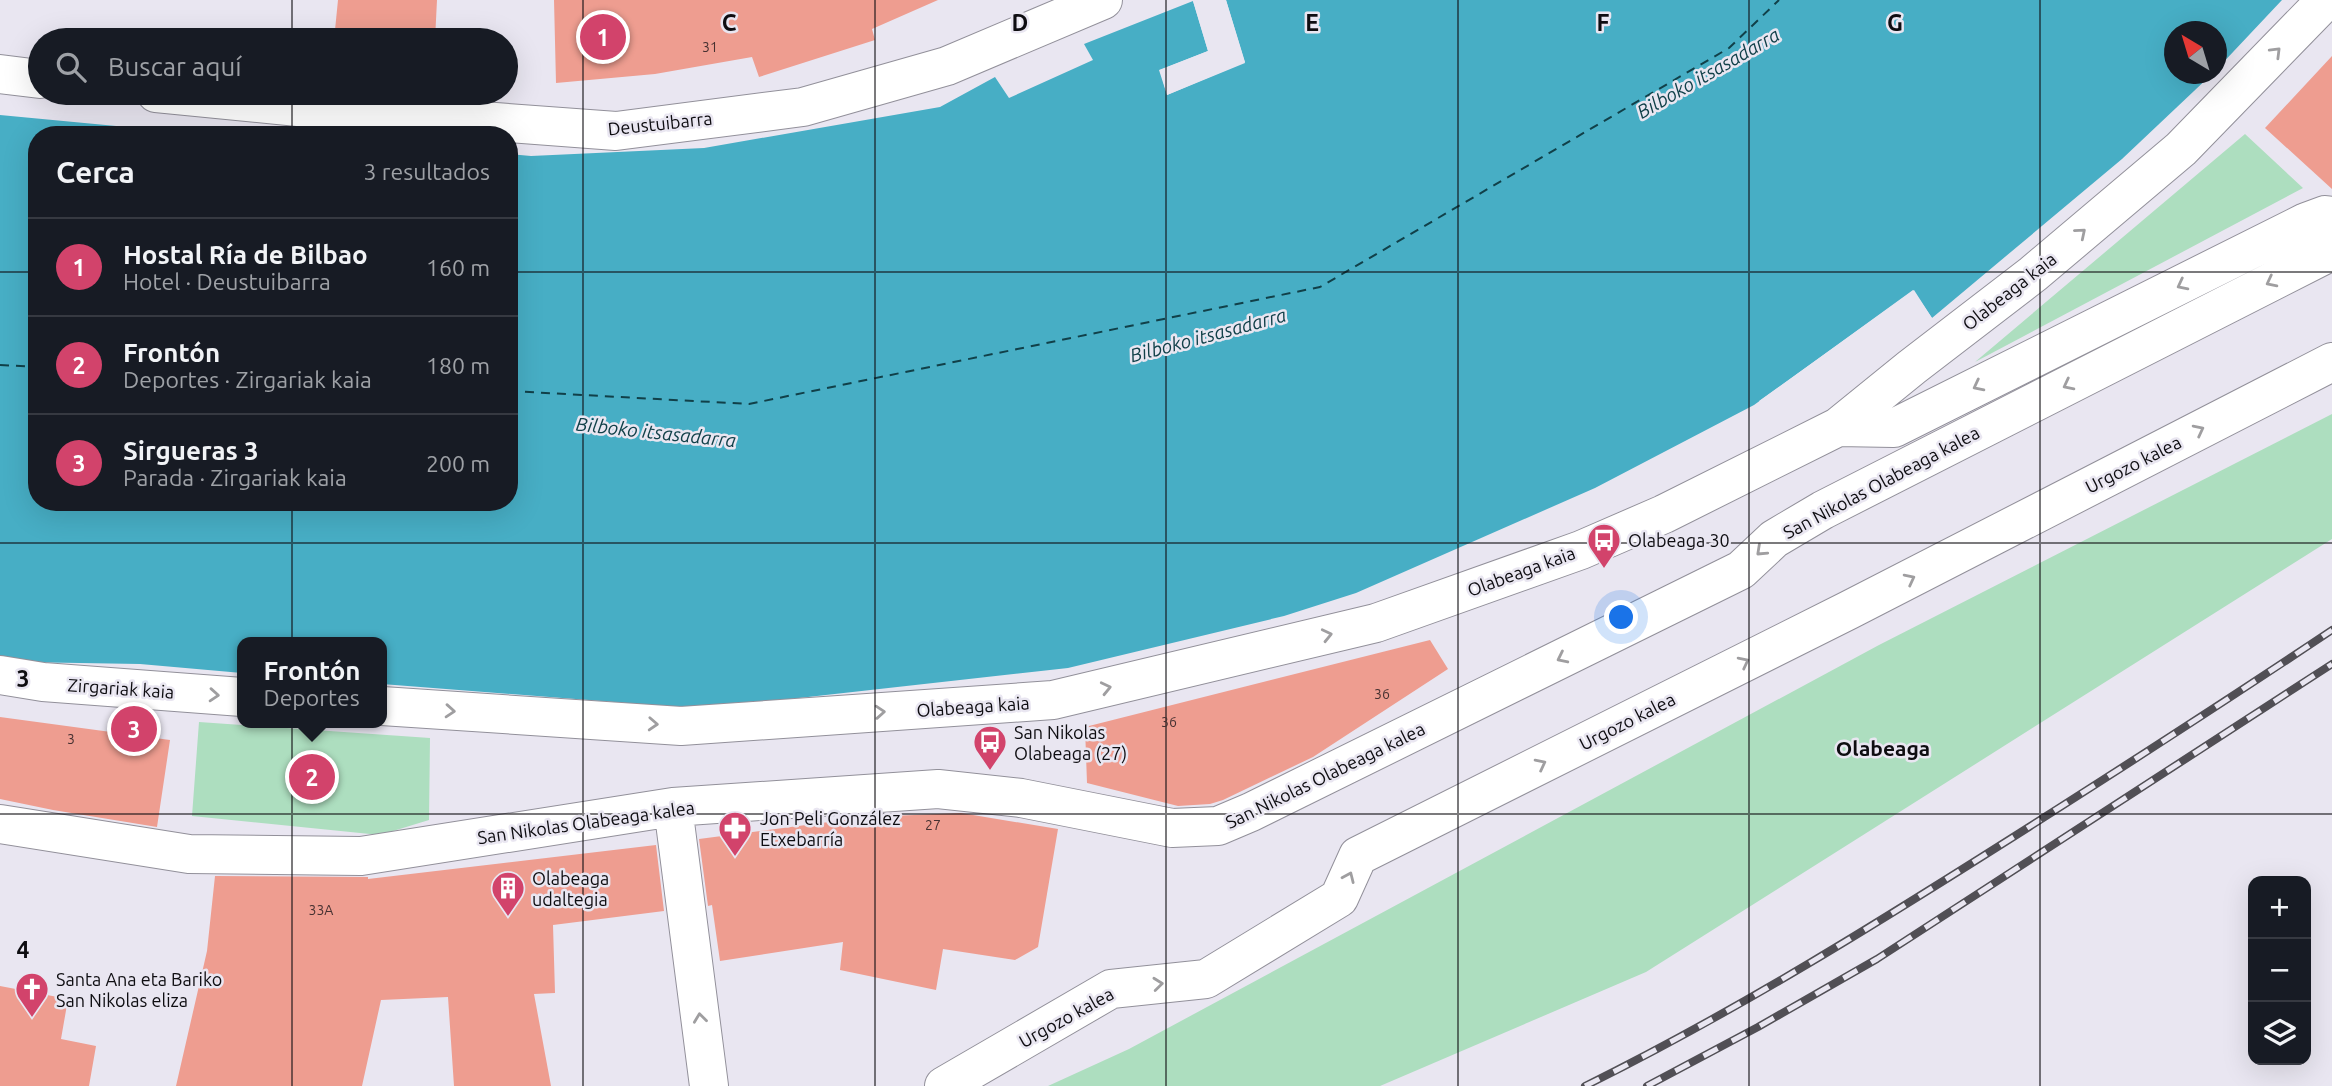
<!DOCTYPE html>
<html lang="es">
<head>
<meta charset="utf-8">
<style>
	body { margin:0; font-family:Ubuntu,sans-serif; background:#242831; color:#f1f3f6 }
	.controls { position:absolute; right:21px; bottom:21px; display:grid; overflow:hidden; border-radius:14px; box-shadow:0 7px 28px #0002 }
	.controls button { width:63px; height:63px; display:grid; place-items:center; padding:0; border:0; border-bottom:2px solid #363941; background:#171b24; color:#f1f3f6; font:35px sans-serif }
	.compass { position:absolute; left:2164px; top:21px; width:63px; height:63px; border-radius:50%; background:#171b24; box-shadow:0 7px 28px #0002; rotate:322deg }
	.you { position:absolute; left:1622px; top:618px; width:24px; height:24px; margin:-18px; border:5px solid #fff; border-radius:50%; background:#1a73e8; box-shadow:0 0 0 10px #1a73e833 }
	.badge { display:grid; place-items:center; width:46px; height:46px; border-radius:50%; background:#d2436b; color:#fff; font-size:23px; font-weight:700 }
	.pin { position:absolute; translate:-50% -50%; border:4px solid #fff; box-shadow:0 2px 7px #0006 }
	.popup { position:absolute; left:237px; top:637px; width:150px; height:91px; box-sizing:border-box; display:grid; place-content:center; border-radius:14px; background:#171b24; filter:drop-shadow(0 2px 5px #0005); font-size:23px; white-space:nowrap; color:#9ea1a6 }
	.popup b { font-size:26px; color:#f1f3f6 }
	.popup::after { content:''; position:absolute; left:50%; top:100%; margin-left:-14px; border:14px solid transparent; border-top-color:#171b24 }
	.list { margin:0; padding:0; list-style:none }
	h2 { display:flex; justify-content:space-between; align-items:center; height:91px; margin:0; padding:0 28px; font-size:30px }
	h2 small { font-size:23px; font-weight:400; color:#9ea1a6 }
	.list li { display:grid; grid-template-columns:46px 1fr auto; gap:21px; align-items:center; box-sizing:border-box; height:98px; padding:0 28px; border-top:2px solid #363941 }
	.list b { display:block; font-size:26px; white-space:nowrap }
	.list p { margin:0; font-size:23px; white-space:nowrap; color:#9ea1a6 }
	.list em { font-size:23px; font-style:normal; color:#9ea1a6 }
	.icon { flex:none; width:38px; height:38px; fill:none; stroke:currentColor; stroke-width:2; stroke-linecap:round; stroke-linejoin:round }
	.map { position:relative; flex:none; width:2332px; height:1086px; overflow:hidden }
	.search { position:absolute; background:#171b24; box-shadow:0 7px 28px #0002; left:28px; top:28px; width:490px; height:77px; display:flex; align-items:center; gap:18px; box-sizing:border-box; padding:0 24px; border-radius:38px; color:#9ea1a6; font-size:26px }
	.panel { position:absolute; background:#171b24; box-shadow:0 7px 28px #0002; left:28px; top:126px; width:490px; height:385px; border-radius:28px }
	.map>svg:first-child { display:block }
	.green { fill:#addebf }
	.water { fill:#47aec5 }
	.pier { fill:#e9e6f1 }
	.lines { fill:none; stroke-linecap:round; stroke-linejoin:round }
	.ferry { stroke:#114049; stroke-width:2; stroke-dasharray:9 7; stroke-linecap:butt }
	.building { fill:#ee9d90 }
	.minor-casing { stroke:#92909a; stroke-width:40 }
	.minor { stroke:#fff; stroke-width:38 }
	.rail-casing { stroke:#514f55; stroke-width:8 }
	.rail { stroke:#e9e6f1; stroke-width:5; stroke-dasharray:16; stroke-linecap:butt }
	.oneway { stroke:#9f9ea0 }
	.grid { fill:none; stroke:#0e0d11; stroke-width:2; stroke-opacity:0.55 }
	.labels { text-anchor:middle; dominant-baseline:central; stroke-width:5; stroke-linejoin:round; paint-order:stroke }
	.number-label { font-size:14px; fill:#463131 }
	.street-label { font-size:18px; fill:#0e0d11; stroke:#e9e6f1 }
	.poi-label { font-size:18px; fill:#0e0d11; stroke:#e9e6f1; text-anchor:start }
	.water-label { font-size:19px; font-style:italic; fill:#114049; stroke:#e9e6f1 }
	.quarter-label { font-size:21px; font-weight:bold; fill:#0e0d11; stroke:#e9e6f1 }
	.grid-label { font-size:23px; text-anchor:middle; font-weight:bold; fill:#0e0d11; stroke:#e9e6f1; stroke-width:5; stroke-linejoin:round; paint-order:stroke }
</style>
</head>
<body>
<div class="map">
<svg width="2332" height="1086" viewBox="0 0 2332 1086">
	<rect width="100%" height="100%" fill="#e9e6f1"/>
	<path class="green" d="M 2245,134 L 2303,188 L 1975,362 Z
		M 2332,414 L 2332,539 L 1646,972 L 1380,1086 L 1048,1086 L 1129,1049 L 1879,645 Z
		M 199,722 L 430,738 L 429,820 L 380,835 L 192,816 Z"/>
	<path class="water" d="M 1226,0 L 2282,0 L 2217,69 L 2216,32 L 2174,32 L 2174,74 L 2212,74 L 2122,159 L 1932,318 L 1913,290 L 1754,405 L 1595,488 L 1356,593 L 1284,616 L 1068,668 L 790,699 L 678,707 L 382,684 L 382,642 L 242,642 L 242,673 L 140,664 L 19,662 L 0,658 L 0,115 L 211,135 L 37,135 L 37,502 L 509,502 L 509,154 L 531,156 L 704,148 L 940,107 L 995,77 L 1009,98 L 1093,60 L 1084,44 L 1193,1 L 1208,51 L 1160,70 L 1167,95 L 1245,62 Z"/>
	<path class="pier" d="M 1197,0 L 1211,52 L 1164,72 L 1169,90 L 1241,60 L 1222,0 L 1226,0 L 1245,63 L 1167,95 L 1159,70 L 1208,51 L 1193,1 Z
		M 1914,290 L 1932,318 L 1929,320 L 1913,295 L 1761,404 L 1759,401 Z"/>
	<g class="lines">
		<path class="ferry" d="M 0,365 L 37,367
			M 509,391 L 749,404 L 1320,287 L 1729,48 L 1779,0"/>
	</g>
	<path class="building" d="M 338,0 L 437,0 L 435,40 L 334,40 Z
		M 554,0 L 938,0 L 872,29 L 875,40 L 759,77 L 752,57 L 655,74 L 556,83 Z
		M 2332,56 L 2332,189 L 2265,128 Z
		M 1430,640 L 1448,669 L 1313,757 L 1223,800 L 1210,804 L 1178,806 L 1087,783 L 1085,727 Z
		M 0,717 L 170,740 L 157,827 L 53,810 L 0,799 Z
		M 961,813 L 1058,829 L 1038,947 L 1015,960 L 943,949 L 936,990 L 840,970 L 843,942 L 720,961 L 712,905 L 708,906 L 699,839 L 867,817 Z
		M 656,845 L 664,911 L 553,925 L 555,993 L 534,994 L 551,1086 L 454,1086 L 448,997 L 381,1000 L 362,1086 L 176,1086 L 207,951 L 215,876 L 368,877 L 368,879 Z
		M 0,986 L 68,999 L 61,1039 L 96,1046 L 89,1086 L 0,1086 Z"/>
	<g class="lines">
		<defs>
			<path id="minor" d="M 0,74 L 40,79
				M 156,93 L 308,108 L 616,131 L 803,107 L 947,66 L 1103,0
				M 1838,427 L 1894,428 L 2306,222 L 2325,215 L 2332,216
				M 0,675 L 43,682 L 242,697
				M 382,706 L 681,726 L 1053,700 L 1376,623 L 1581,550 L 1664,514 L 1838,427 L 1912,367 L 2033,274 L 2181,149 L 2326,0
				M 673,807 L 709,1086
				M 0,824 L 189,854 L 361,856 L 673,807 L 938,789 L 1021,798 L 1172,828 L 1218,826 L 1251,812 L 1741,570 L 1774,539 L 1823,510 L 2332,251
				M 944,1086 L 1111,989 L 1206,979 L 1339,898 L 1358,856 L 1849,610 L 2332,362"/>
		</defs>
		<use href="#minor" class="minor-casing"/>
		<use href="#minor" class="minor"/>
		<defs>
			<path id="rail" d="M 1585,1086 C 1739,1010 1884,919 2029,827 C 2131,762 2232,697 2332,630
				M 1647,1086 L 1758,1027 L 1877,959 L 2332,664"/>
		</defs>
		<use href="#rail" class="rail-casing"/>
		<use href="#rail" class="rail"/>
	</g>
	<defs><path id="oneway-chevron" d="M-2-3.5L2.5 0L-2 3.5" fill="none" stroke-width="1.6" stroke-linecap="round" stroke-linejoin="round" transform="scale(1.75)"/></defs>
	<g class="oneway">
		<use href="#oneway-chevron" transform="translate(2276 52) rotate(-45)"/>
		<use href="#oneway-chevron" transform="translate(2081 233) rotate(-40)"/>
		<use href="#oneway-chevron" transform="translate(2271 282) rotate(153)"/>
		<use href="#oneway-chevron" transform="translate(2182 285) rotate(153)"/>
		<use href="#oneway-chevron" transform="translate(2068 385) rotate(153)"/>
		<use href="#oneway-chevron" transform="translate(1978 386) rotate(153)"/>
		<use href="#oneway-chevron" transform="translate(2199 430) rotate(-27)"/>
		<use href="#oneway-chevron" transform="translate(1761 551) rotate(137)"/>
		<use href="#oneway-chevron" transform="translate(1910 579) rotate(-27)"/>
		<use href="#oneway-chevron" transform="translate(1327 635) rotate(-13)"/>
		<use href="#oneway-chevron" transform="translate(1562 658) rotate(154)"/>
		<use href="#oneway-chevron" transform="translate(1744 662) rotate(-27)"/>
		<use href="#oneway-chevron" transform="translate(1106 688) rotate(-13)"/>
		<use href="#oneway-chevron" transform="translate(214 695) rotate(4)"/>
		<use href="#oneway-chevron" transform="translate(450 711) rotate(4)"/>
		<use href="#oneway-chevron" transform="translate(880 712) rotate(-4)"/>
		<use href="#oneway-chevron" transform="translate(653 724) rotate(3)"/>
		<use href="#oneway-chevron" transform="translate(1541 764) rotate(-27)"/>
		<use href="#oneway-chevron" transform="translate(1349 877) rotate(-66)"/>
		<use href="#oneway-chevron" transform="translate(1158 984) rotate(-6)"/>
		<use href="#oneway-chevron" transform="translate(700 1018) rotate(-97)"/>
	</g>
	<path class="grid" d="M 292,0 L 292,40M 583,0 L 583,1086M 875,0 L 875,1086M 1166,0 L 1166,1086M 1458,0 L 1458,1086M 1749,0 L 1749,1086M 2040,0 L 2040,1086M 292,93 L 292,135M 0,272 L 37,272M 509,272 L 2332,272M 292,502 L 292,1086M 0,543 L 2332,543M 0,814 L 2332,814"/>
	<defs>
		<symbol id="bus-pin" viewBox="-11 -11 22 30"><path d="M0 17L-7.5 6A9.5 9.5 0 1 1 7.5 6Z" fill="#d2436b" stroke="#e9e6f1"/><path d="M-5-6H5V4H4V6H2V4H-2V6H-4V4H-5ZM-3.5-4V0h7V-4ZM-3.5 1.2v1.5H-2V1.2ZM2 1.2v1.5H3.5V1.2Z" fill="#fff"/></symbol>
		<symbol id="pharmacy-pin" viewBox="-11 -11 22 30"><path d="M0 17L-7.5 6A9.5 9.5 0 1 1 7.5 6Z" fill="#d2436b" stroke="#e9e6f1"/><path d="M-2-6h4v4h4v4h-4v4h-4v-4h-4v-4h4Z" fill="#fff"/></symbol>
		<symbol id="building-pin" viewBox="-11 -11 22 30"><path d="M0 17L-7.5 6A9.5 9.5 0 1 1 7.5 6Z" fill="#d2436b" stroke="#e9e6f1"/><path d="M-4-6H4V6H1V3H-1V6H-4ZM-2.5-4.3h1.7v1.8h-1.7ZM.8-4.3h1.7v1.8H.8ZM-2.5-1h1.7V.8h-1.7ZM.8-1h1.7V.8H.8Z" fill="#fff"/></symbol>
		<symbol id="church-pin" viewBox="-11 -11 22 30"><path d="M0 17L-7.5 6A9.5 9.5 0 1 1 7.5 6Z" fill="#d2436b" stroke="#e9e6f1"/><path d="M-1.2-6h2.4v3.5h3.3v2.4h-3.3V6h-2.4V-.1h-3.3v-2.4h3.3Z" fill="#fff"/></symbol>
	</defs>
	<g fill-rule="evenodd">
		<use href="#bus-pin" x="1585" y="521" width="38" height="52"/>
		<use href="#bus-pin" x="971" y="723" width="38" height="52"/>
		<use href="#pharmacy-pin" x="716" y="809" width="38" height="52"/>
		<use href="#building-pin" x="489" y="869" width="38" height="52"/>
		<use href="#church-pin" x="13" y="970" width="38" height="52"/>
	</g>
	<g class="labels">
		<g class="number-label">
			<text x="710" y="47">31</text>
			<text x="1382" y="694">36</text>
			<text x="1169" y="722">36</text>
			<text x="71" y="739">3</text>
			<text x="933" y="825">27</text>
			<text x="321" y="910">33A</text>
		</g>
		<g class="street-label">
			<text transform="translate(660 123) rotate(-6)">Deustuibarra</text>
			<text transform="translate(2009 291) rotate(-38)">Olabeaga kaia</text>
			<text transform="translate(2133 464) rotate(-27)">Urgozo kalea</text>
			<text transform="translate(1881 482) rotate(-28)">San Nikolas Olabeaga kalea</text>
			<text transform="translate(1521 571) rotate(-20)">Olabeaga kaia</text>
			<text transform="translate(121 688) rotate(4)">Zirgariak kaia</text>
			<text transform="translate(973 706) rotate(-4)">Olabeaga kaia</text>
			<text transform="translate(1627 721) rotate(-27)">Urgozo kalea</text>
			<text transform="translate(1325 775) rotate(-26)">San Nikolas Olabeaga kalea</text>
			<text transform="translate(586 822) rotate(-8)">San Nikolas Olabeaga kalea</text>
			<text transform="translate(1066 1017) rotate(-29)">Urgozo kalea</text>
		</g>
		<g class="poi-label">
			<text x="1628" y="540">Olabeaga 30</text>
			<text x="1014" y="732">San Nikolas<tspan x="1014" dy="21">Olabeaga (27)</tspan></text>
			<text x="760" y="818">Jon Peli González<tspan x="760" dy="21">Etxebarría</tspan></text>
			<text x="532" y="878">Olabeaga<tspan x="532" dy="21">udaltegia</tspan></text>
			<text x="56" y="979">Santa Ana eta Bariko<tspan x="56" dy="21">San Nikolas eliza</tspan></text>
		</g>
		<g class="water-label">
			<text transform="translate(1708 73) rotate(-30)">Bilboko itsasadarra</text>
			<text transform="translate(1208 335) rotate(-15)">Bilboko itsasadarra</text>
			<text transform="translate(656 432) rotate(6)">Bilboko itsasadarra</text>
		</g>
		<g class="quarter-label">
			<text x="1883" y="748">Olabeaga</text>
		</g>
	</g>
	<g class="grid-label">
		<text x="729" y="31">C</text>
		<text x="1020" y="31">D</text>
		<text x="1312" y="31">E</text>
		<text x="1603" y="31">F</text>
		<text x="1895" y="31">G</text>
		<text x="23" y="687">3</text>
		<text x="23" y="958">4</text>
	</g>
</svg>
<div class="controls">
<button>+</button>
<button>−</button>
<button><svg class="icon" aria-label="layers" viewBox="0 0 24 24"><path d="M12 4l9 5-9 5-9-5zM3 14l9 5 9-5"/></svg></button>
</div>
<svg class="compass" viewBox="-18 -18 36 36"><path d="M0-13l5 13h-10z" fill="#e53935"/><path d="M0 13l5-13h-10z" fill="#9ea1a6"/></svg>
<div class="you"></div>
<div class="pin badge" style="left:603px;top:37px">1</div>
<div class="pin badge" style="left:312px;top:777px">2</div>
<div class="popup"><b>Frontón</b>Deportes</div>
<div class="pin badge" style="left:134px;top:729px">3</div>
<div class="search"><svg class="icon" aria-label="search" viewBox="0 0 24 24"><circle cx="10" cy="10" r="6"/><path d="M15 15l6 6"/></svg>Buscar aquí</div>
<section class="panel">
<h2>Cerca<small>3 resultados</small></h2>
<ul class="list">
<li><span class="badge">1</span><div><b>Hostal Ría de Bilbao</b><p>Hotel · Deustuibarra</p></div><em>160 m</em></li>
<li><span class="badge">2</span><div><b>Frontón</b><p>Deportes · Zirgariak kaia</p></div><em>180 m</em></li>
<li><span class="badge">3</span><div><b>Sirgueras 3</b><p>Parada · Zirgariak kaia</p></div><em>200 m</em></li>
</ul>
</section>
</div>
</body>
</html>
